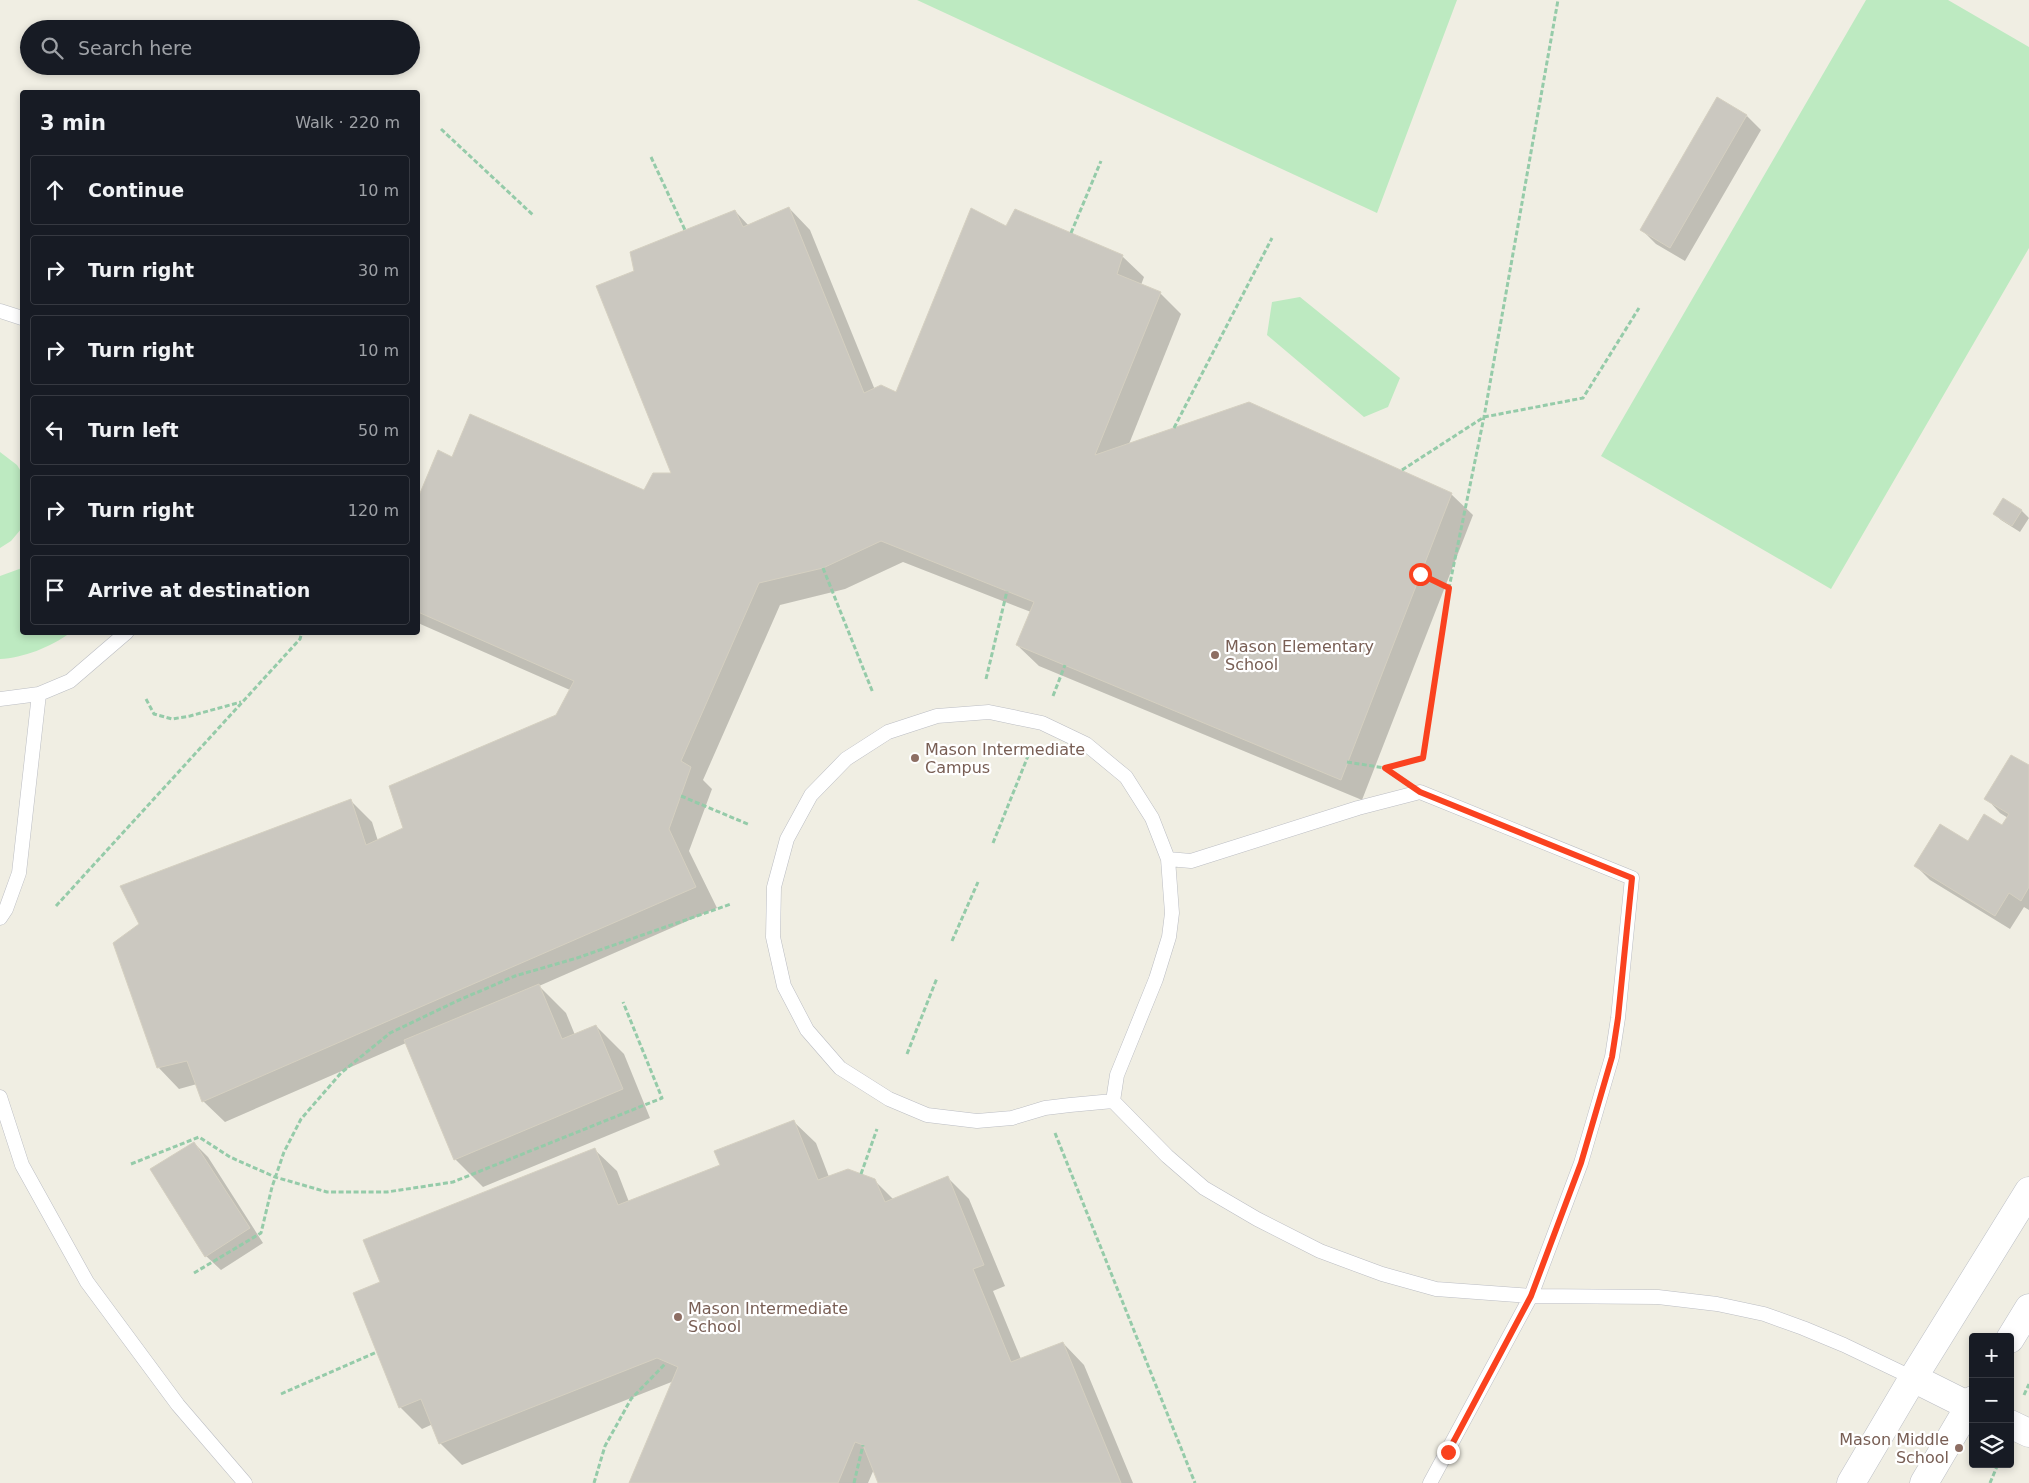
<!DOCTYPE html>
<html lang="en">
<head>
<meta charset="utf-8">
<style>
	body { margin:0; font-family:"DejaVu Sans",sans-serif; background:#242831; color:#f1f3f6 }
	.controls { position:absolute; right:15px; bottom:15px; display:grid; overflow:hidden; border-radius:5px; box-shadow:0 2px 8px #0003 }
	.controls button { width:45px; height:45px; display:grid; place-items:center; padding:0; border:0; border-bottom:1px solid #363941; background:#171b24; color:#f1f3f6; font:25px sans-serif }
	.stop { position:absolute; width:15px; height:15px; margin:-11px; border:4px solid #fa421f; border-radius:50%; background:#fff }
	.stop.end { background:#fa421f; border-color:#fff; box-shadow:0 1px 5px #0008 }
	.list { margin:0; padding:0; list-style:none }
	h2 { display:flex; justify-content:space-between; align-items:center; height:65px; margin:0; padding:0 20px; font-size:21px }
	h2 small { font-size:16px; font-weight:400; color:#9ea1a6 }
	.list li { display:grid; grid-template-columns:32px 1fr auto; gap:15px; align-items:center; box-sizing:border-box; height:70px; margin:0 10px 10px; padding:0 10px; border:1px solid #363941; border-radius:5px }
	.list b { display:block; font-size:19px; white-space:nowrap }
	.list em { font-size:16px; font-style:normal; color:#9ea1a6 }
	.icon { flex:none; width:28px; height:28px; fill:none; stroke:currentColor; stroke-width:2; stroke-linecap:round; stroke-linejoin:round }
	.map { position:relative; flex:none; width:2029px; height:1483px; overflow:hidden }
	.search { position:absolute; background:#171b24; box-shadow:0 2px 8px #0003; left:20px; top:20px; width:400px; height:55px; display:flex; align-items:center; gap:12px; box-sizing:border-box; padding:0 18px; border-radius:28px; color:#9ea1a6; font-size:19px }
	.panel { position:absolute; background:#171b24; box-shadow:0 2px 8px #0003; left:20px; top:90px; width:400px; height:545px; border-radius:5px }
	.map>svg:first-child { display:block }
	.green { fill:#bdeac1 }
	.shadow { fill:#0003 }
	.building { fill:#cbc8c0; stroke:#d5d0c1 }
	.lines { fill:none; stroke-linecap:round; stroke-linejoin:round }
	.lane-casing { stroke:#bbbdc3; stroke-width:15 }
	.street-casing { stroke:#bbbdc3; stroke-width:29 }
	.secondary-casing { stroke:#bcbfc6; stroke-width:29 }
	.path { stroke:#95cba9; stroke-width:3; stroke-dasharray:5 2.5; stroke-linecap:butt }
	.lane { stroke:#fff; stroke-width:14 }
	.street { stroke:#fff; stroke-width:28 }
	.secondary { stroke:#fff; stroke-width:28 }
	.route { stroke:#fa421f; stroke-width:6 }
	.education-dot { fill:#8d6e63; stroke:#fff; stroke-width:2 }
	.labels { text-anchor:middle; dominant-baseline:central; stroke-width:4.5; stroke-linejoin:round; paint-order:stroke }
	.education-label { font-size:16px; fill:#785e54; stroke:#fff; text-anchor:start }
</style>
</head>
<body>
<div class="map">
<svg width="2029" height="1483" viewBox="0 0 2029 1483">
	<rect width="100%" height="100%" fill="#f0eee3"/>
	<path class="green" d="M 917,0 L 1457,0 L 1377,213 Z
		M 1866,0 L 1948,0 L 2029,47 L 2029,248 L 1831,589 L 1601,456 Z
		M 1300,297 L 1400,378 L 1388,407 L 1364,417 L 1267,335 L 1272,302 Z
		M 0,452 L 17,465 L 22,473 L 22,528 L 11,541 L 0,548 Z
		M 22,568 L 22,632 L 70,633 C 51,647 23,658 0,659 L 0,576 Z"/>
	<path class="shadow" d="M 1747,116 L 1761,130 L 1685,261 L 1656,244 L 1642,230 Z
		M 789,208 L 810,230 L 875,390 L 896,394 L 1007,228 L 1122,256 L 1144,277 L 1141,285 L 1160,293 L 1181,314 L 1129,444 L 1451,494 L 1473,515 L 1362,800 L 1039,666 L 1017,645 L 1031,612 L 903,562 L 845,589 L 780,605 L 703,780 L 712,789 L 689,851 L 717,908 L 539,986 L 566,1013 L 575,1035 L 596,1026 L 624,1054 L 650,1118 L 483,1187 L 455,1159 L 406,1043 L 225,1122 L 203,1101 L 197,1084 L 179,1089 L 158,1067 L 350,800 L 372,822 L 378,841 L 404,829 L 557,716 L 570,690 L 418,623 L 418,501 L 439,452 L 452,459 L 645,492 L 673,474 L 635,272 L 735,211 L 749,226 Z
		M 2003,500 L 2022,511 L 2029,518 L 2020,532 L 2001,520 L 1995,514 Z
		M 2029,767 L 2029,910 L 2024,907 L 2010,929 L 1930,880 L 1916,866 L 2003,827 L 2008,818 L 2000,813 L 1986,798 Z
		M 794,1122 L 816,1143 L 829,1177 L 874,1180 L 894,1200 L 948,1178 L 969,1199 L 1005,1286 L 993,1291 L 1021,1359 L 1063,1343 L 1084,1365 L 1133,1483 L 880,1483 L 874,1469 L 868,1483 L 630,1483 L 674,1381 L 462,1465 L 440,1443 L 433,1424 L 422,1429 L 400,1407 L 382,1283 L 595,1150 L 617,1171 L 629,1202 L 721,1166 Z
		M 194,1143 L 208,1157 L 263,1243 L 221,1270 L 206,1256 L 151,1170 Z"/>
	<path class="building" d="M 1717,97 L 1747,115 L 1670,248 L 1640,230 Z
		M 789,207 L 864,393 L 881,385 L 896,392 L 971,208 L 1006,226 L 1015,209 L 1123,255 L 1117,274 L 1161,292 L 1095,455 L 1249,402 L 1452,493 L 1341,780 L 1016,645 L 1034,602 L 881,541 L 823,568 L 759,583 L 681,761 L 691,767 L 669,829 L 696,887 L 202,1102 L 187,1061 L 157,1068 L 113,943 L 139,924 L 120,886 L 351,799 L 366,845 L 403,828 L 389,786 L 556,715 L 574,681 L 418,612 L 418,498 L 438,450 L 452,457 L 470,414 L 644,490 L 653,473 L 671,473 L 596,286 L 634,271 L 630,252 L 735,210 L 743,227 Z
		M 2003,498 L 2022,510 L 2012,526 L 1993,514 Z
		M 2011,755 L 2029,765 L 2029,887 L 2021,901 L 2009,893 L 1995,916 L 1914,866 L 1940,824 L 1968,841 L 1984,814 L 2002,825 L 2009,814 L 1984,799 Z
		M 539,984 L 562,1039 L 596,1025 L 623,1089 L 454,1160 L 404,1040 Z
		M 794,1120 L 818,1180 L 848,1169 L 875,1179 L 885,1202 L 948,1176 L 984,1265 L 973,1269 L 1011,1362 L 1063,1342 L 1121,1483 L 878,1483 L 863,1445 L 855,1442 L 838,1483 L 629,1483 L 678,1367 L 657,1358 L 439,1444 L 421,1399 L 399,1408 L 353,1293 L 380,1282 L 363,1240 L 595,1148 L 618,1205 L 720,1165 L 714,1151 Z
		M 194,1142 L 250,1228 L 205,1257 L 150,1169 Z"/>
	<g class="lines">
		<defs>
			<path id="lane" d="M 0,311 L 22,318
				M 0,699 L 39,694 L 70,681 L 127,632
				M 1168,859 L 1191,861 L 1358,808 L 1420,792 L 1632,878 L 1618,1018 L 1612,1057 L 1581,1163 L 1531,1296 L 1430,1483
				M 0,918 L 6,909 L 19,873 L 39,694
				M 0,1097 L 22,1165 L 87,1282 L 178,1405 L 245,1483
				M 1113,1101 L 1117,1075 L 1156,979 L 1169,937 L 1172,913 L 1168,859 L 1152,818 L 1126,777 L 1086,744 L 1042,723 L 989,712 L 937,716 L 888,732 L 846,759 L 811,795 L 787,839 L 774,887 L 773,937 L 784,986 L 807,1030 L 840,1068 L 889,1099 L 927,1115 L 977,1121 L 1012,1118 L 1045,1108 L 1070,1105 L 1113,1101 L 1167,1156 L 1204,1188 L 1257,1219 L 1320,1251 L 1382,1274 L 1436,1289 L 1531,1296 L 1658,1297 L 1717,1304 L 1764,1314 L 1803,1328 L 1844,1345 L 1913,1378"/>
			<path id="street" d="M 1913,1378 L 1973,1408
				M 2010,1424 L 2029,1433"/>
			<path id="secondary" d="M 2010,1339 L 2029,1308
				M 1851,1483 L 1913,1378 L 2029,1191
				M 1924,1483 L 1973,1400"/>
		</defs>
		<use href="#lane" class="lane-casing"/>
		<use href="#street" class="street-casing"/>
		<use href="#secondary" class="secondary-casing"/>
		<path class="path" d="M 441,129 L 533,215
			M 651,157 L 685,230
			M 1071,233 L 1101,161
			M 1174,428 L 1272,238
			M 1402,470 L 1484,417 L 1583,398 L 1639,308
			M 823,568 L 873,693
			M 1420,574 L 1449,588
			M 986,679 L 1007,591
			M 1053,696 L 1065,665
			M 146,699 L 154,714 L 172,719 L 190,716 L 241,702
			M 1347,762 L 1385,768
			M 1391,772 L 1385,768 L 1423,758 L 1449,588 L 1484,417 L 1558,0
			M 681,796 L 750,825
			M 993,843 L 1032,746
			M 56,906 L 300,639 L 302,632
			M 952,941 L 978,882
			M 907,1054 L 937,978
			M 1055,1133 L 1195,1483
			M 131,1164 L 199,1137 L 230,1157 L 275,1177 L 327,1192 L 387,1192 L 453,1182 L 662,1098 L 623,1002
			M 861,1174 L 877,1129
			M 194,1273 L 261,1233 L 272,1187 L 284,1152 L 301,1119 L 341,1073 L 390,1033 L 457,1001 L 515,976 L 577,958 L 731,904
			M 281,1394 L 377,1352
			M 2024,1395 L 2029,1384
			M 594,1483 L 605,1446 L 631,1399 L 666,1363
			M 854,1483 L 863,1445
			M 1990,1483 L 1998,1464"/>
		<use href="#lane" class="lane"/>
		<use href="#street" class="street"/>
		<use href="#secondary" class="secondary"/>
	</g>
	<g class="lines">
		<path class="route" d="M 1420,574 L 1449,588 L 1423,758 L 1385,768 L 1420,792 L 1632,878 L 1618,1018 L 1612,1057 L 1581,1163 L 1531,1296 L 1448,1452"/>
	</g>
	<g class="education-dot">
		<circle cx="1215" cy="655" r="5"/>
		<circle cx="915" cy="758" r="5"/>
		<circle cx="678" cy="1317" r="5"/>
		<circle cx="1959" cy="1448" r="5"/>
	</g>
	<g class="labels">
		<g class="education-label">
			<text x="1225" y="646">Mason Elementary<tspan x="1225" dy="18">School</tspan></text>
			<text x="925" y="749">Mason Intermediate<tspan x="925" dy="18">Campus</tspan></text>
			<text x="688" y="1308">Mason Intermediate<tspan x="688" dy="18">School</tspan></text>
			<text x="1949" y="1439" text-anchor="end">Mason Middle<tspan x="1949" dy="18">School</tspan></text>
		</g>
	</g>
</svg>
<div class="controls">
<button>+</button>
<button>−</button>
<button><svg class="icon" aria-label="layers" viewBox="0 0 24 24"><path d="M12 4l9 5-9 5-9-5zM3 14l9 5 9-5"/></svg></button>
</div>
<div class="stop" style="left:1420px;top:574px"></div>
<div class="stop end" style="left:1448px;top:1452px"></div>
<div class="search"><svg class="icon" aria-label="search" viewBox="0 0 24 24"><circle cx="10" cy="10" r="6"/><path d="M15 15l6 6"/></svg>Search here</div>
<section class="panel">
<h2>3 min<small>Walk · 220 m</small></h2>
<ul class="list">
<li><svg class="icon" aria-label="ahead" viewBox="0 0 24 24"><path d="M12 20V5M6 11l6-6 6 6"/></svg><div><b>Continue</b></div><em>10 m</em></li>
<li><svg class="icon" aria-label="right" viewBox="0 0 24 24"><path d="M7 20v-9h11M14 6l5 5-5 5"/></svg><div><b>Turn right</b></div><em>30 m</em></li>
<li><svg class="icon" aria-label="right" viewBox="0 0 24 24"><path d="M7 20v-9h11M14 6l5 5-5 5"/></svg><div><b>Turn right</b></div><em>10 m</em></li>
<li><svg class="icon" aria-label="left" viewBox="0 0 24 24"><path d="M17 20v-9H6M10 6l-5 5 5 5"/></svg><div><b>Turn left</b></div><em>50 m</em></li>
<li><svg class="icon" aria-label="right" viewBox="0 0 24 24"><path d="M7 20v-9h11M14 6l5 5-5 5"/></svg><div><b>Turn right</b></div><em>120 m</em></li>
<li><svg class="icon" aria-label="arrive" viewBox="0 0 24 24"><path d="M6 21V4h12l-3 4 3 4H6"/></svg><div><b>Arrive at destination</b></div></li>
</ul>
</section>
</div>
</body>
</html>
